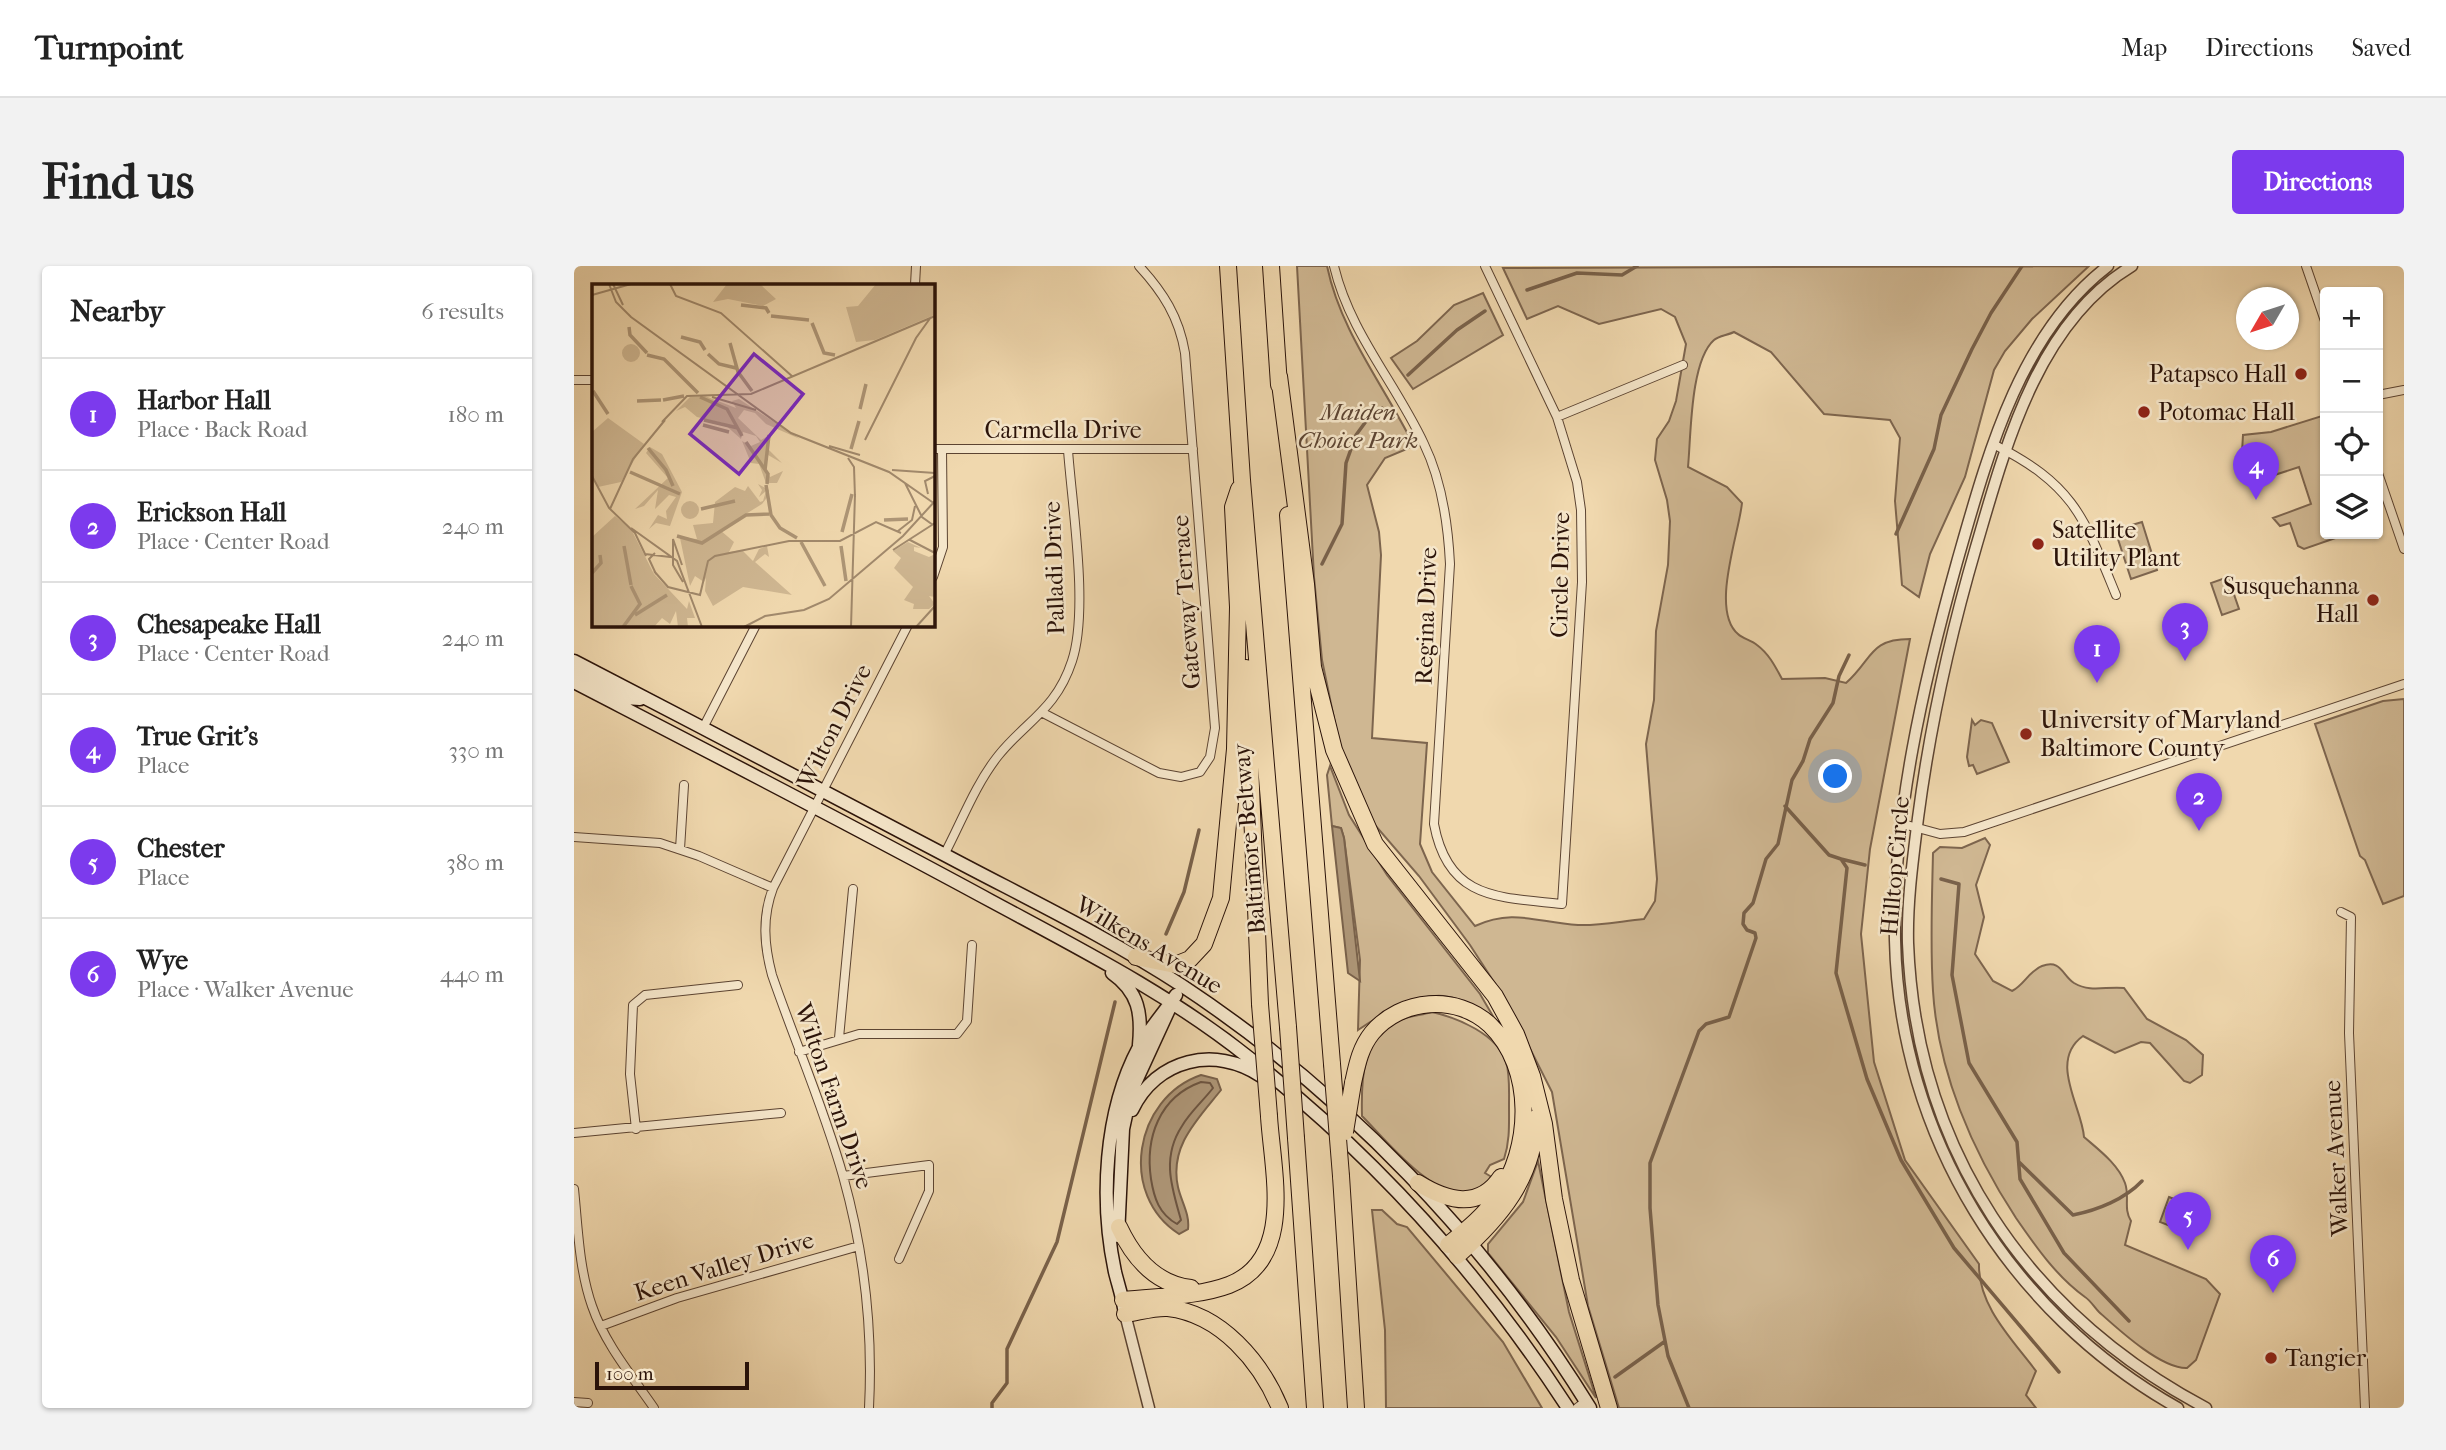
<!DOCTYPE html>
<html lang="en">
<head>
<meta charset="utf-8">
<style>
	body { margin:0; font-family:"IM FELL French Canon",serif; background:#f2f2f2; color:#222 }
	.controls { position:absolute; right:21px; top:21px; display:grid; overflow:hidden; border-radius:7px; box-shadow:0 2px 5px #0004 }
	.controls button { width:63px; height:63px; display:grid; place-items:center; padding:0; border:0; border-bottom:2px solid #e0e0e0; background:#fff; color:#222; font:35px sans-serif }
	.compass { position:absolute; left:1662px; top:21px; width:63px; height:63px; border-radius:50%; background:#fff; box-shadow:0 2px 5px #0004; rotate:231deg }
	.scale { position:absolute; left:21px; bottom:18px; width:154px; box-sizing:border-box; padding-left:7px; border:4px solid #2b1309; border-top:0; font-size:19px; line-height:24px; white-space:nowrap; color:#2b1309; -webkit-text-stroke:5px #f5e6ca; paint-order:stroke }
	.you { position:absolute; left:1262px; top:511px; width:24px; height:24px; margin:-18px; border:5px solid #fff; border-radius:50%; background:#1a73e8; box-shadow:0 0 0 10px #1a73e833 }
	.badge { display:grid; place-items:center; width:46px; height:46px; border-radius:50%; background:#7c3aed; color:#fff; font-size:23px; font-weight:700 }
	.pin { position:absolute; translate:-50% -58px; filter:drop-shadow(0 2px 4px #0008) }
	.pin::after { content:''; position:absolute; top:37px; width:24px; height:21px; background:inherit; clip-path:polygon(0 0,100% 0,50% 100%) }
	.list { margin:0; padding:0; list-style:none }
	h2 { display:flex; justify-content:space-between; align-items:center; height:91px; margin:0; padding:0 28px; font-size:30px }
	h2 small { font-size:23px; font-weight:400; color:#767676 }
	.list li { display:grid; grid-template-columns:46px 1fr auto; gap:21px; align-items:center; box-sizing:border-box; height:112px; padding:0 28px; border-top:2px solid #e0e0e0 }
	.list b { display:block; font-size:26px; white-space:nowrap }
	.list p { margin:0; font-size:23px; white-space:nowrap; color:#767676 }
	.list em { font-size:23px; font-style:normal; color:#767676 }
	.icon { flex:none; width:38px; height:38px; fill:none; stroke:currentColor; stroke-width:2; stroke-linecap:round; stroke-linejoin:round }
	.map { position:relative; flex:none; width:1830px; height:1142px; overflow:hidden; border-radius:7px }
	header { display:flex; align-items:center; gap:42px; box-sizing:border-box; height:98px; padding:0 35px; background:#fff; border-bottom:2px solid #e0e0e0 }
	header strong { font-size:33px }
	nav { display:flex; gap:38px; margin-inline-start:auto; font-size:24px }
	.intro { display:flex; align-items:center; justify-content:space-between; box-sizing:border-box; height:168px; padding:0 42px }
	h1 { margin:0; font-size:49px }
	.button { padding:18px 32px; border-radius:7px; background:#7c3aed; color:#fff; font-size:24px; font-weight:700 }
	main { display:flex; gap:42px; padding:0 42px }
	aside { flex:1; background:#fff; border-radius:7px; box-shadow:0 2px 5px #0004 }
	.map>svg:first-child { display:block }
	.green { fill:#cfb792; stroke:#7d654e; stroke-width:2 }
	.water { fill:#ad9576; stroke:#79614a; stroke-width:2 }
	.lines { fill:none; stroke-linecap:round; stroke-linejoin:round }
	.shore { stroke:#6c5440; stroke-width:2 }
	.stream { stroke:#79614a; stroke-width:3.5 }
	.minor-casing { stroke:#5c4432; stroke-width:10 }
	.tertiary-casing { stroke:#5c4432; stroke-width:13 }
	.secondary-casing { stroke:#2b1309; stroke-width:15 }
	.motorway-casing { stroke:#2b1309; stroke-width:18 }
	.minor { stroke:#f5e6ca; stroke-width:8 }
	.tertiary { stroke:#f5e6ca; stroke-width:10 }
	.secondary { stroke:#f5e6ca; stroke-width:12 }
	.motorway { stroke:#f0d8ae; stroke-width:16 }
	.motorway-bridge-casing { stroke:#2b1309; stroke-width:18; stroke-linecap:butt }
	.motorway-bridge { stroke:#f0d8ae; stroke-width:16 }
	.poi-dot { fill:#8f2418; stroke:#f5e6ca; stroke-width:2.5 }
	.labels { text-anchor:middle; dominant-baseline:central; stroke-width:5; stroke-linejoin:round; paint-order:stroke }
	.poi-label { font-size:24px; fill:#2b1309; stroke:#f5e6ca; text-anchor:start }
	.park-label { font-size:24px; font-style:italic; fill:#5c4432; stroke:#f5e6ca }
	.street-label { font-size:24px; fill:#2b1309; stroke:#f5e6ca }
	.inset-river { fill:none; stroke:#ad9576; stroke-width:3.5 }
	.inset-road { fill:none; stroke:#a1896c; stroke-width:2 }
	.view { fill:#7b2cbf; fill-opacity:0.15; stroke:#7b2cbf; stroke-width:3.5 }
	.inset-edge { fill:none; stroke:#2b1309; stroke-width:3.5 }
</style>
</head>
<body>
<header>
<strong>Turnpoint</strong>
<nav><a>Map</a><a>Directions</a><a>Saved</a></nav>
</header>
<div class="intro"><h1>Find us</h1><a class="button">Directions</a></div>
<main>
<aside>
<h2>Nearby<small>6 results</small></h2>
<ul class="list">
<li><span class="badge">1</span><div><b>Harbor Hall</b><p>Place · Back Road</p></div><em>180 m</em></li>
<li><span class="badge">2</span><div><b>Erickson Hall</b><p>Place · Center Road</p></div><em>240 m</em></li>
<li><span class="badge">3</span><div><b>Chesapeake Hall</b><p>Place · Center Road</p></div><em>240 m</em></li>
<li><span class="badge">4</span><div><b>True Grit's</b><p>Place</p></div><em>330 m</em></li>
<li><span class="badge">5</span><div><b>Chester</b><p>Place</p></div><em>380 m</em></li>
<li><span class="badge">6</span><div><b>Wye</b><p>Place · Walker Avenue</p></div><em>440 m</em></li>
</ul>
</aside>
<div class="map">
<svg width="1830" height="1142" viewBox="0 0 1830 1142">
	<rect width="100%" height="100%" fill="#f0d8ae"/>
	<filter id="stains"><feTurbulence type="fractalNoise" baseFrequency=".00286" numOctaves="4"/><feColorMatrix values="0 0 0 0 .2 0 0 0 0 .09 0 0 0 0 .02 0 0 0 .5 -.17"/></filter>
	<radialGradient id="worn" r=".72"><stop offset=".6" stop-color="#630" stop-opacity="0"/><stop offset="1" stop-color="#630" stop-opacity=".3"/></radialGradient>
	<path class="green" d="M 723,0 L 753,0 C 767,67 810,119 840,180 L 811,192 L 793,219 L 805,266 L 807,289 L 798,472 L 853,477 L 846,578 L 858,606 L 901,660 C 940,642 964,657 1004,659 C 1025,660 1048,655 1070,653 L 1081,635 L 1083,613 L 1072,478 L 1080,434 L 1082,365 L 1094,299 L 1096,255 L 1093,234 L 1081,194 L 1083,173 L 1095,155 L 1102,135 L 1112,78 L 1101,51 L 1087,43 L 1025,58 L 984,40 L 953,53 L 929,2 L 1515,0 L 1458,53 L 1431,85 L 1420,104 L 1391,211 L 1356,288 L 1345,331 L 1328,319 L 1321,235 L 1326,172 L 1316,154 L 1250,148 L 1197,86 L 1160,66 C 1154,69 1144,70 1140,74 C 1116,95 1117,171 1114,201 L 1153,221 L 1168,237 C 1165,268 1136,344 1164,368 C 1169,373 1177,374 1183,379 C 1195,388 1201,400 1208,413 L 1251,412 L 1272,417 C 1299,393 1295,373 1336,373 L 1296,583 L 1287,668 L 1300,796 L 1331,894 L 1405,998 C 1404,1040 1438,1073 1462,1105 L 1452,1129 L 1462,1142 L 1045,1142 L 1014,1040 L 978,826 L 931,733 L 896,679 L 845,610 L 788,544 L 764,472 L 748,394 L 740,311 Z
		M 909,27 L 929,69 L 839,123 L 817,92 L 843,75 L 880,39 Z
		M 1751,149 L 1751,268 L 1773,268 L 1730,283 L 1724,280 L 1716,257 L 1706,260 L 1699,252 L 1737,238 L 1725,201 L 1679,216 L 1668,186 L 1669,169 L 1697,166 Z
		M 1568,256 L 1583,304 L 1557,313 L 1541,264 Z
		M 1654,311 L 1665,343 L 1648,349 L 1637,317 Z
		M 1830,433 L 1830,630 L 1809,638 L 1791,594 L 1786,590 L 1741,458 L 1809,435 Z
		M 1398,454 L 1401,459 L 1407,454 L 1418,457 L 1435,496 L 1403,508 L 1399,499 L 1395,500 L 1393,491 Z
		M 756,500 L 775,549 L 813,609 L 906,728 L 940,786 C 892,711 851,719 784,764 L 786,694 L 770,572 L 767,562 L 758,560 L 753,509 Z
		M 1411,572 L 1416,579 L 1402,619 L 1410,651 L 1401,688 L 1419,715 L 1438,725 C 1450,719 1455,705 1468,700 C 1487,693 1488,709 1500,717 C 1517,727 1532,720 1550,722 L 1573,753 L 1612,774 L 1629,789 L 1628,809 L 1616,817 L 1610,815 L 1576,777 L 1567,776 L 1541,787 L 1509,770 C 1474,795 1508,841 1510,871 C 1525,884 1544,898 1551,917 C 1556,931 1549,942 1557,955 L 1551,979 L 1632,1013 L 1646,1028 L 1622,1094 L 1613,1102 C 1587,1103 1544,1063 1525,1046 C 1521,1042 1516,1034 1511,1031 C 1483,1011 1462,981 1442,952 C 1398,885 1364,806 1359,725 C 1356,679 1358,633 1359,587 L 1366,581 L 1388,582 Z
		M 858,746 C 884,752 923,768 932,796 C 936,808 935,827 935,839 C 935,858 936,875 930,893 L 916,899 L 911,907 L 921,913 C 916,917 909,925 903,927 C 864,940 813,875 788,850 C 787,815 787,771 826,754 C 835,750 848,749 858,746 Z
		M 964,895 L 995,1046 L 1022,1132 L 982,1071 L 914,987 L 914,978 L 949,936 Z
		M 1595,931 L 1628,944 L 1619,969 L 1586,956 Z
		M 798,944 L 808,944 L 823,958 L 833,961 L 929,1076 L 968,1142 L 812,1142 L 811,1064 Z"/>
	<path class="water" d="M 758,560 L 767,562 L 770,572 L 786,715 L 774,707 Z
		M 627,809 L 643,813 L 647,824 C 624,853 595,880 604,921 C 607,935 616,948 614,963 L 605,968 C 544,929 560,832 627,809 Z"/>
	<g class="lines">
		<path class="shore" d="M 627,816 L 636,817 L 639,822 C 629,835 616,846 608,860 C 587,892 598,922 607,954 L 603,958 C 585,948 580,932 577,913 C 571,872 585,831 627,816 Z"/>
		<path class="stream" d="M 953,24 L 1003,7 L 1048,9 L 1063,0
			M 834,109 L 883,64 L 911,45
			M 1322,268 L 1360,183 L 1367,149 L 1398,83 L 1417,47 L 1448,0
			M 748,298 L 768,258 L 772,197 L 782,169 L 793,154 L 808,142
			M 1211,540 L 1255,589 L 1267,593 L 1273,602 L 1262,707 L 1293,813 L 1327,894 L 1380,982 L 1485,1106
			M 1267,593 L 1291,599
			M 1367,613 L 1385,618 L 1378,709 L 1395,797 L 1443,876 L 1446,913 L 1490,987 L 1555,1055
			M 592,668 L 610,626 L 625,564
			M 1445,896 L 1499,949 C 1524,944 1551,933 1568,915
			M 1041,1111 L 1090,1076
			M 418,1142 L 418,1137 L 433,1117 L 433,1083 L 483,976 L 541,736
			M 1115,1142 L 1094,1090 L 1084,1039 L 1076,942 L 1076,897 L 1125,765 L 1132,758 L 1155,751 L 1182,672 L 1181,667 L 1173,664 L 1169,658 L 1170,647 L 1179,637 L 1192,593 L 1204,578 L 1218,514 L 1229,495 L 1236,473 L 1259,437 L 1265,410 L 1275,389"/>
		<defs>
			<path id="minor" d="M 760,0 C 776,67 821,116 850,178 C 868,215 874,257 876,298 L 860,558 C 874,634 924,631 988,638 L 1008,316 L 1007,244 L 1003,216 L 983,151 L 911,0
				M 1732,0 L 1751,55
				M 341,19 L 342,0
				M 0,114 L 19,114
				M 1804,129 L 1830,124
				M 983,151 L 1109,99
				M 1421,179 C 1500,219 1510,251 1542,329
				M 359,183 L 619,183
				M 1804,207 L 1830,283
				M 359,311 L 369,281 L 368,183
				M 469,447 L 585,507 L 607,511 L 626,506 L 636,491 L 641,462 L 611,87 C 605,51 589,26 565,0
				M 129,462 L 182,359
				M 1329,558 L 1366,568 L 1390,566 L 1830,418
				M 0,571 L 86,577 L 125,590 L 199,622
				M 106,583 L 110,519
				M 370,589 C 387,557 401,519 424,490 C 452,455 482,444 498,395 C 515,344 498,240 494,184
				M 1767,646 L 1777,651 L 1775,767 L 1791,1142
				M 265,772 L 279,623
				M 225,786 L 285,768 L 383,768 L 393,755 L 398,679
				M 62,863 L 56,808 L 59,739 L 71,729 L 164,719
				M 0,867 L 207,847
				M 269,910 L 355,899 L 355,925 L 325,993
				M 0,923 C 4,962 5,1003 18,1040 C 31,1078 58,1110 80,1142
				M 27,1060 L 103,1032 L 285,980
				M 0,1136 L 14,1137
				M 295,1142 C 299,1064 290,985 269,910 C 250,842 221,776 198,709 C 190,679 188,651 199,622 L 334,359
				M 1003,1142 L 1012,1135"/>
			<path id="tertiary" d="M 1534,0 C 1445,68 1413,191 1383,296 C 1350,414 1318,551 1321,674 C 1325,869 1435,1047 1604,1142
				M 1558,0 C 1463,57 1431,182 1402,281 C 1376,370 1356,460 1344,552 C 1339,593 1333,635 1334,677 C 1342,883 1452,1046 1632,1142
				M 551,1048 L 575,1142"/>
			<path id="secondary" d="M 0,395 C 124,459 247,524 371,589 C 450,631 532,670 607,719 C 772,828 913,975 1016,1142
				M 0,405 L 51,432 L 66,433
				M 0,416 C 139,488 279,560 417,635 C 506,683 595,728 674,791 C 801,890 906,1007 994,1142
				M 538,707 C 565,726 568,748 565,779
				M 558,844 C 582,793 641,779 687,810
				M 544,970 L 549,863 L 557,826 L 597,739
				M 550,1042 C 548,1030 544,1018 541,1006 C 526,935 530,846 565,781 C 576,762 590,747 602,729"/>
			<path id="motorway" d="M 654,0 L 668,214 L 714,761
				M 697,0 L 705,119
				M 705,110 L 732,318 L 739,401 L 760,484 L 801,578 L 921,730 L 942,768 L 958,810 L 970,858 L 980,933 L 997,1014 L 1035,1142
				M 714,249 L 758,798
				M 672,402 L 686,738
				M 562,691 L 601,699 L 616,693 L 630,678 L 647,632 L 661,483 L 664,341 L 659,241 L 665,223
				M 779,817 C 783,799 786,782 798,767 C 827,732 883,728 916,759 C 961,802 958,883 923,931 C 910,950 891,965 874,979
				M 722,872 L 741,1142
				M 767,910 L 782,1142
				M 844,917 C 873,935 905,944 927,911
				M 545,961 C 559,991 581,1018 617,1022
				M 883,990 C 926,952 960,912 962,852
				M 549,1034 C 583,1030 623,1031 655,1019 C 722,993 698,904 695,850
				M 551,1048 C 565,1046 581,1041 594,1042 C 647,1048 687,1096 706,1142"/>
		</defs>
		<use href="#minor" class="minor-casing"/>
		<use href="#tertiary" class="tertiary-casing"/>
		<use href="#secondary" class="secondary-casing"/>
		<use href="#motorway" class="motorway-casing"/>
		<use href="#minor" class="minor"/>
		<use href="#tertiary" class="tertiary"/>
		<use href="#secondary" class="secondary"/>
		<use href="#motorway" class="motorway"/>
		<defs>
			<path id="motorway-bridge" d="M 686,738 L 695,850
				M 714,761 L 722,872
				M 758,798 L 767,910
				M 771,866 L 779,817"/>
		</defs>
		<use href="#motorway-bridge" class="motorway-bridge-casing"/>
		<use href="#motorway-bridge" class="motorway-bridge"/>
	</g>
	<g class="poi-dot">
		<circle cx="1727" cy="108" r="7"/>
		<circle cx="1570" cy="146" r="7"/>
		<circle cx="1464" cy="278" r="7"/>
		<circle cx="1799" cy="334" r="7"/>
		<circle cx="1452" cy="468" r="7"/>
		<circle cx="1697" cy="1092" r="7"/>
	</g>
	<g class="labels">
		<g class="poi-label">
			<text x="1713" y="108" text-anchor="end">Patapsco Hall</text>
			<text x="1584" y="146">Potomac Hall</text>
			<text x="1478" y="264">Satellite<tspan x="1478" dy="28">Utility Plant</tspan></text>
			<text x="1785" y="320" text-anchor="end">Susquehanna<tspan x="1785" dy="28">Hall</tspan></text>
			<text x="1466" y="454">University of Maryland<tspan x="1466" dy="28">Baltimore County</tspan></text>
			<text x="1711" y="1092">Tangier</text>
		</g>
		<g class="park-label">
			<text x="784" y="146">Maiden<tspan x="784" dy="28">Choice Park</tspan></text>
		</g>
		<g class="street-label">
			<text x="489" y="164">Carmella Drive</text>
			<text transform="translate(480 302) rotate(-92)">Palladi Drive</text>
			<text transform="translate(986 309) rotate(-89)">Circle Drive</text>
			<text transform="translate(612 336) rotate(-94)">Gateway Terrace</text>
			<text transform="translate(852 350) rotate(-88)">Regina Drive</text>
			<text transform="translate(260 460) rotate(-63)">Wilton Drive</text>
			<text transform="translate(675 573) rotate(-95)">Baltimore Beltway</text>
			<text transform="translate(1321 600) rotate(-85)">Hilltop Circle</text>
			<text transform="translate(575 679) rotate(31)">Wilkens Avenue</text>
			<text transform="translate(260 830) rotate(71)">Wilton Farm Drive</text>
			<text transform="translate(1762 892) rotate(-93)">Walker Avenue</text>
			<text transform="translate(150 1000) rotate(-17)">Keen Valley Drive</text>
		</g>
	</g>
	<g transform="translate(18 18)">
		<rect width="343" height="343" fill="#f0d8ae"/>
		<path d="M 135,0 L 168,0 L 184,15 L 171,22 L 136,15 L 121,18 ZM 284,0 L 343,0 L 342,31 L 283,56 L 264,58 L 254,23 L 266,22 ZM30 69a9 9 0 1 1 18 0a9 9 0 1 1-18 0ZM 113,112 L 144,124 L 140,117 L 147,115 L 208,155 L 174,140 L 163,129 L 152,126 L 146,134 L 169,156 L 179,150 L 176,165 L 190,179 L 176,171 L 174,184 L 178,193 L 191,187 L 185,199 L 174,199 L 167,180 L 159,179 L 150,157 L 159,162 L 168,158 L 164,152 L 151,148 L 149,155 L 131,139 L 105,133 L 93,123 L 84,127 L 98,113 ZM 16,134 L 52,160 L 29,198 L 6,203 L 0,190 L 0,148 ZM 58,163 L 70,170 L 90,208 L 78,242 L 64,239 L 57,245 L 66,231 L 75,235 L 74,227 L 84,213 L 77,211 L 63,225 L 66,206 L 52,222 L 43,225 L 76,194 L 54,169 ZM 166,200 L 177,206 L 177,211 L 170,220 L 128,246 L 142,258 L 137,268 L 150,266 L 161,277 L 167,265 L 175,262 L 177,273 L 173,270 L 163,278 L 200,311 L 151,303 L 121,322 L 113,307 L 114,294 L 112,298 L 103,292 L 98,302 L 88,254 L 105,255 L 101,241 L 121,239 L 123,218 L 143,203 L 153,207 L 156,202 L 168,218 L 171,217 L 174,207 L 167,213 L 170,206 ZM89 226a9 9 0 1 1 18 0a9 9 0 1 1-18 0ZM 23,232 L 39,245 L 62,290 L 95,325 L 97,317 L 103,334 L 95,334 L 96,343 L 86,343 L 84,327 L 78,340 L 70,334 L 62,343 L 0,343 L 0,253 ZM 316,258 L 329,264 L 322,263 L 322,267 L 337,273 L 343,270 L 343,313 L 337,312 L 343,320 L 337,325 L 321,325 L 322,320 L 312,316 L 321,303 L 302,284 L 309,274 L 301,267 Z" fill="#cfb792"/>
		<path class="inset-river" d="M 149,21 L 174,24 L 177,29M 179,32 L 217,36M 220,39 L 232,69 L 243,71M 37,43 L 38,51 L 55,69M 89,53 L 108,58 L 113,66M 138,59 L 146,88 L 160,107M 116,70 L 127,80 L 144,84M 55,71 L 72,75 L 106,109M 1,107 L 16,130M 108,113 L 135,125 L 150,152M 71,116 L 92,112M 45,117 L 69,116M 268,125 L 274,100M 112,136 L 146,144M 111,141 L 137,148M 154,158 L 176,190 L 175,200M 56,164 L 74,186 L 81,202M 259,165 L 267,137M 173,186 L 177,151M 38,188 L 88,210M 174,201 L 179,231 L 188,244 L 205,254M 109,225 L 143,217M 292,236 L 316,235M 250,248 L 260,210M 85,252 L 110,259 L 154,231 L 177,230M 209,258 L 233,302M 32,262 L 39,301M 249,262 L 254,297M 0,289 L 9,279 L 8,271M 43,331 L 75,311M 31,343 L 48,320 L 39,302"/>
		<path class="inset-road" d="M 17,0 L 24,18 L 39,33 L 199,149 L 297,188 L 343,220M 21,0 L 31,21M 78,0 L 84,12 L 129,29 L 201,93M 0,11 L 39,0M 120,113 L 164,126M 70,138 L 95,112 L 159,110 L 343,32M 273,156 L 324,54 L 339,33M 237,162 L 268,171M 256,174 L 262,183 L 263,213M 300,186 L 343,189M 0,192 L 17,224 L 43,249 L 54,272M 313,199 L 330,233 L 341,241M 336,210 L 333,197 L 343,192M 18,225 L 41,175 L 73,136M 39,244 L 85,277 L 110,343M 306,247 L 320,236 L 323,222M 318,256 L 343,269M 301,266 L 343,239M 63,269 L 57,275 L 64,290M 53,270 L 78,273M 90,281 L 81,255 L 81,281 L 91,298M 62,287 L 76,303 L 108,311 L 116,277 L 123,272 L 197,257 L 248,257 L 284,238 L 309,249M 152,343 L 173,332 L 212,326 L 237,315 L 311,252 L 343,217M 259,343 L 263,210M 324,343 L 343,322"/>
		<path class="view" d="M 162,70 L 211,110 L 147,190 L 98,150 Z"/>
		<rect width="343" height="343" class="inset-edge"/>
	</g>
	<rect width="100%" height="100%" filter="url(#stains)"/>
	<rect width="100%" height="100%" fill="url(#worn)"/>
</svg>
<div class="controls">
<button>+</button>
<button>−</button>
<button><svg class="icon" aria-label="locate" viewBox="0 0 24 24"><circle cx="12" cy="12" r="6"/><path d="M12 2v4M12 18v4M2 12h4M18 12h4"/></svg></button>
<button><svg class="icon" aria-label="layers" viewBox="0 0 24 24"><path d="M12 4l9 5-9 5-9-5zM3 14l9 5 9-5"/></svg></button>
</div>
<svg class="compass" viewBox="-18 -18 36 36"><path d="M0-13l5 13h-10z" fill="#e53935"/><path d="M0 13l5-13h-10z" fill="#767676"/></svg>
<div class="scale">100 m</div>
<div class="you"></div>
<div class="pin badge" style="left:1523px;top:417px">1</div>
<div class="pin badge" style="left:1625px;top:565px">2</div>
<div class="pin badge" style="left:1611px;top:395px">3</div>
<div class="pin badge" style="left:1682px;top:234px">4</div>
<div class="pin badge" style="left:1614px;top:984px">5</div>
<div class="pin badge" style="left:1699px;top:1027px">6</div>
</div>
</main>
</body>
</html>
